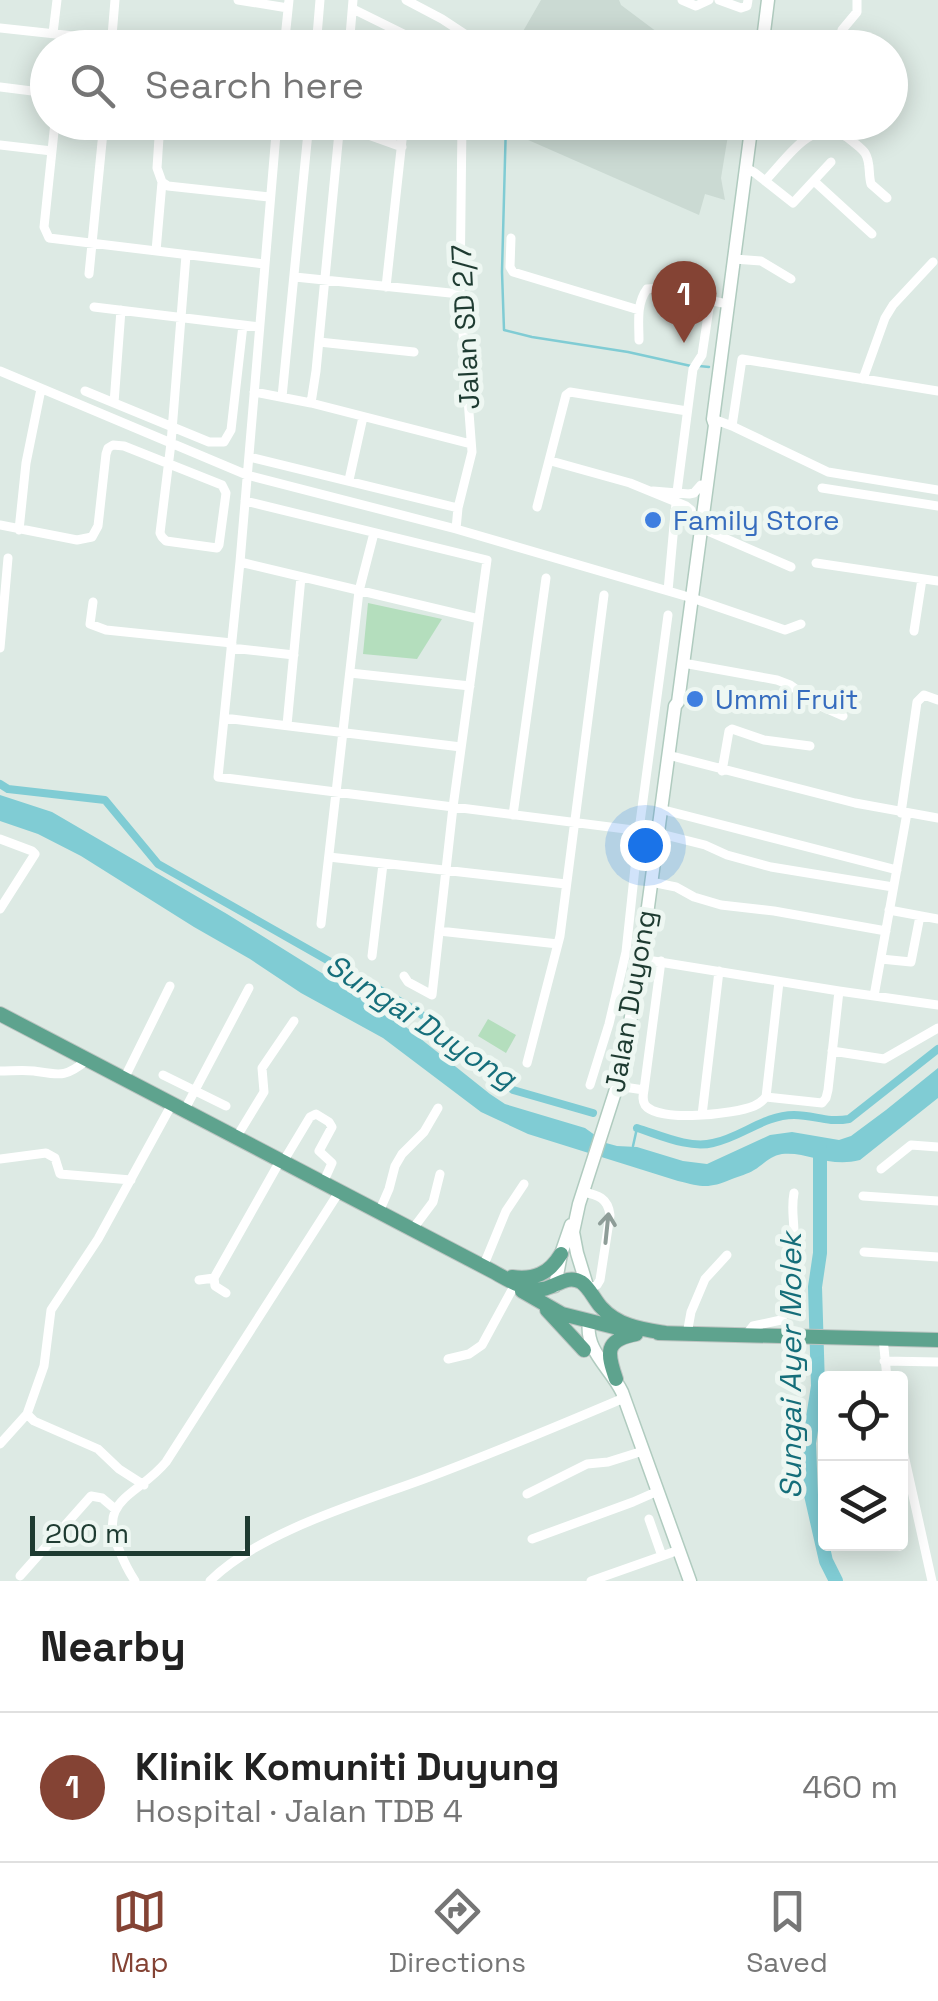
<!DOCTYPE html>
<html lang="en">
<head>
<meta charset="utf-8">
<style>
	body { margin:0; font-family:"Space Grotesk",sans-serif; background:#f6f6f6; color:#222 }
	.controls { position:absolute; right:30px; bottom:30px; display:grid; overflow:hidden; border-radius:10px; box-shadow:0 5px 25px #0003 }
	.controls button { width:90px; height:90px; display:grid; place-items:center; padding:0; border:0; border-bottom:2px solid #e0e0e0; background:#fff; color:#222; font:50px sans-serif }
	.scale { position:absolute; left:30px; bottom:25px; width:220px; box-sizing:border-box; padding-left:10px; border:5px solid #1e3b31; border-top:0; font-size:28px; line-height:35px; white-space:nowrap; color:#1e3b31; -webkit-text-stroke:8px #eef7f2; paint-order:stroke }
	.you { position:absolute; left:645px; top:845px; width:35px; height:35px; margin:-25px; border:8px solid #fff; border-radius:50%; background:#1a73e8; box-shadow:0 0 0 15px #1a73e833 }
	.badge { display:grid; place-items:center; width:65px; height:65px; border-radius:50%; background:#844334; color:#fff; font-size:32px; font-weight:700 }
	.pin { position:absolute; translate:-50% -82px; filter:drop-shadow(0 2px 5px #0008) }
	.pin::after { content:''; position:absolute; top:52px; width:35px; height:30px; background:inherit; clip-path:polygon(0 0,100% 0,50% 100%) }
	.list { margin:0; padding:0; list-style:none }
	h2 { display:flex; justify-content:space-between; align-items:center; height:130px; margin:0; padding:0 40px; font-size:42px }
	h2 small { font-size:32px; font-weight:400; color:#767676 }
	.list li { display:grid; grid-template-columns:65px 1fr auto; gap:30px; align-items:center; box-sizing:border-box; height:150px; padding:0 40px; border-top:2px solid #e0e0e0 }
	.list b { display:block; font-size:38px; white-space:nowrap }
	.list p { margin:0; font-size:32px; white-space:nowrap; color:#767676 }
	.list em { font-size:32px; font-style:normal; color:#767676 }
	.icon { flex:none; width:55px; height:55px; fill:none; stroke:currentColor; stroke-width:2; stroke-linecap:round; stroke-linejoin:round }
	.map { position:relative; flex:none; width:938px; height:1581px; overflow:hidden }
	.search { position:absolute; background:#fff; box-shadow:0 5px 25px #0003; left:30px; right:30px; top:30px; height:110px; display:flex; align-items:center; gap:25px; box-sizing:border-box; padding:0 35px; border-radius:55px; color:#767676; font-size:38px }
	.sheet { height:280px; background:#fff }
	nav { display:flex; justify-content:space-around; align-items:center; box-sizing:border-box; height:140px; border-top:2px solid #e0e0e0; background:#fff; font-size:28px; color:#767676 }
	nav a { display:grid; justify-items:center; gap:5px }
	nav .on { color:#844334 }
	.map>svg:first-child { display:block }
	.built { fill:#cbdad3 }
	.park { fill:#b4debd }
	.water { fill:#80ccd4 }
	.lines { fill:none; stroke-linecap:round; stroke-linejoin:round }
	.stream { stroke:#80ccd4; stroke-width:2.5 }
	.canal { stroke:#80ccd4; stroke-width:8 }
	.river { stroke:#80ccd4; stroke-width:14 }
	.secondary-casing { stroke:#b0cbbf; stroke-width:15 }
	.primary-casing { stroke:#bcc4c1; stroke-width:16 }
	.street { stroke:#fff; stroke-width:9 }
	.secondary { stroke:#fff; stroke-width:12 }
	.primary { stroke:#5ea38e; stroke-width:14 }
	.oneway { stroke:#8e9d98 }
	.shop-dot { fill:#3f7fe0; stroke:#eef7f2; stroke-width:4 }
	.labels { text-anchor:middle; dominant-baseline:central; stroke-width:10; stroke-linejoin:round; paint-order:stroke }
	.street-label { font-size:28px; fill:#1e3b31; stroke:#eef7f2 }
	.shop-label { font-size:28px; fill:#366cbe; stroke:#eef7f2; text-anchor:start }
	.water-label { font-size:30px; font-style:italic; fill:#156e7a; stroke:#eef7f2 }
</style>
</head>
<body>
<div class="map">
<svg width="938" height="1581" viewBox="0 0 938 1581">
	<rect width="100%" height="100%" fill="#ddeae4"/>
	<path class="built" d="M 541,0 L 619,0 L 621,5 L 677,47 L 514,47 Z
		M 511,122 L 730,123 L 721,178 L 725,200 L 705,194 L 699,215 L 510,132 Z"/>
	<path class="park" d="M 368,603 L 442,619 L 417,659 L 363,654 Z
		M 488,1019 L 516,1035 L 506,1053 L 478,1036 Z"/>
	<path class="water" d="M 0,795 L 52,812 L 227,914 L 349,990 L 377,1004 L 490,1094 L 505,1104 L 585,1128 L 606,1143 L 617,1146 L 637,1147 L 683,1161 L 707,1164 L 770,1135 L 792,1132 L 839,1140 L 851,1136 L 886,1110 L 938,1068 L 938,1098 L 860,1160 C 828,1168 807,1151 782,1154 C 770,1156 764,1164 754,1170 C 748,1174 739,1176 732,1179 C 708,1189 703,1187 678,1181 L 528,1134 L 481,1112 L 383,1038 L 301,993 L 250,959 L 194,927 L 81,856 L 38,834 L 0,821 Z"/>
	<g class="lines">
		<path class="stream" d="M 506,122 L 502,272 L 504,330 L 532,337 L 628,352 L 691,366
			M 699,366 L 709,367
			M 633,1146 L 637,1128"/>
		<path class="canal" d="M 0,784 L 8,789 L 105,800 L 158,864 L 417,1011 L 513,1090 L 593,1113
			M 637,1128 C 660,1135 689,1149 713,1143 C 742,1137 764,1115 794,1115 C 815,1115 826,1123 849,1119 L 938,1049"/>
		<path class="river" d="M 820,1148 L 820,1253 L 815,1287 L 818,1386 L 809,1443 L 811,1495 L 826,1561 L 836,1581"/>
		<defs>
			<path id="secondary" d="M 762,48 L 768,0
				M 555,1286 L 561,1254 L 571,1225
				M 588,1289 L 577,1253 L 573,1232 L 579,1204 L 617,1086 L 627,1040 L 641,959 L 675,706 L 678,702 L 715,425 L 713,419 L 752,122
				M 589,1322 C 585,1351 610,1367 622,1392 L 690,1581"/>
			<path id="primary" d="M 0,1014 L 492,1271 C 507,1279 526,1292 543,1289 C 556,1287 567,1274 581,1282 C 589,1287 594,1299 601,1307 C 618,1326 641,1329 665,1333
				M 512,1277 C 534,1280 549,1274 561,1254
				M 522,1291 L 562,1314 L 622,1329
				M 547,1310 L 584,1350
				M 658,1333 L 938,1340
				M 616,1379 C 607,1353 604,1340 636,1334"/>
		</defs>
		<use href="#secondary" class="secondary-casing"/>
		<use href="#primary" class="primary-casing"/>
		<path class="street" d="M 238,0 L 288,8
			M 406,0 L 442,19 L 486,48
			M 682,0 L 696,6 L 709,0
			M 719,0 L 741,8 L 747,6 L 748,0
			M 353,9 L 432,48
			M 0,28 L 111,40
			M 53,33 L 57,0
			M 111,48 L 115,0
			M 284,48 L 289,0
			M 316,48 L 320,0
			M 349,48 L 353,0
			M 855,48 L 841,35 L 842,30 L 857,12 L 857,0
			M 0,87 L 48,93
			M 55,122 L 44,227 L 49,238 L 264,264
			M 160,122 L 157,168 L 162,182 L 168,186 L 269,197
			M 201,122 L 276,130
			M 277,122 L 240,562 L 218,777 L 657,833 L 705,845 L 727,855 L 771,867 L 893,887
			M 332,122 L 402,147
			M 0,145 L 52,151
			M 746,168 L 755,173 L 793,203 L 831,162
			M 765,181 C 790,155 817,110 853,142 C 856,144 863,150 865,153 C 871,162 868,174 871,184 L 887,198
			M 814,181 L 872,234
			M 511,238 L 510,267 L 513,272 L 639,310
			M 156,251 L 162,182
			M 734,259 L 761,261 L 791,279
			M 89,274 L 104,122
			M 295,277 L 460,294
			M 386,287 L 404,122
			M 94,307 L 259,327
			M 639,340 C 639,323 636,304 647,289 C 665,285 706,301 728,304
			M 319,342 L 414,352
			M 0,371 L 247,475 L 456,529 L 692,598 L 785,630 L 801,624
			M 863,379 L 885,318 L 893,305 L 933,262
			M 85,391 L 209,442 L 224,442 L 231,430 L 243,325
			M 254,392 L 311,403 L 471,444
			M 282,397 L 309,122
			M 114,403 L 121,310
			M 311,403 L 316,371 L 340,122
			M 713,419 L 732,426 L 828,472 L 938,490
			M 732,426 L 742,359 L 938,391
			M 249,457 L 458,508
			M 551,461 L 630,483 L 686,506 L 691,510 L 695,524
			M 349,480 L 363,417
			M 822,488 L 938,506
			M 653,491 L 689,494 L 694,493 L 701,485
			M 677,492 L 693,369 L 702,355 L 710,302
			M 245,501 L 487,560 L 453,807 L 432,995 L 408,982 L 404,976
			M 537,507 L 566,395 L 570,392 L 687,411
			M 0,525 L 77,540 L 92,537 L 98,526 L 106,454 L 108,448 L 113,445 L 124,446 L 222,485 L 226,493 L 219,545 L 217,548 L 166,541 L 162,537 L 160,533 L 171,443 L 186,255
			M 701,528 L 791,567
			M 456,529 L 458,508 L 472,452 L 460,294 L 462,122
			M 19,530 L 26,463 L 41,389
			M 240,562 L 479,619
			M 816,563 L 938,581
			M 668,591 L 676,503
			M 93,602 L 90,624 L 106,630 L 232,643
			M 914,631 L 922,579
			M 0,648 L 8,558
			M 231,648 L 294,655
			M 683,663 L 777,680 L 790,685 L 818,705 L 843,716
			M 350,673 L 470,686
			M 224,718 L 461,747
			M 287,725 L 301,577
			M 668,755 L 855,803 L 938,818
			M 722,771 L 729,731 L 732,729 L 764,740 L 810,746
			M 660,809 L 897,870
			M 901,813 L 917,702 L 924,695 L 938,700
			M 513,815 L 546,578
			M 0,839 L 32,851 L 35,854 L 0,909
			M 329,857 L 566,884
			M 651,882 L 676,887 L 694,897 L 721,905 L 774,911 L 886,931
			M 889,910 L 938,919
			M 321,924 L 359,591 L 374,533
			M 439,931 L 558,944
			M 372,956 L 383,864
			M 641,959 L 839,991 L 938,1005
			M 881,959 L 911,962 L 920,916
			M 874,996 L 907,813
			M 832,1051 L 884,1059 L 938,1028
			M 527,1063 L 560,936 L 604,595
			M 0,1071 C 11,1071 23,1070 34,1071 C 60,1075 65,1078 87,1060
			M 163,1075 L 226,1106
			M 124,1079 L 170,986
			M 590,1085 L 609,1024 L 626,952 L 639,830 L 668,615
			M 617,1086 L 644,1090 C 643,1096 642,1100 645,1105 C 658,1123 735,1114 754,1106 C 761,1103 761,1102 766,1097 L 822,1103 L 826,1098 L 828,1090 L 839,991
			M 644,1090 L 661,961
			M 766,1097 L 779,982
			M 184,1111 L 249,988
			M 702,1115 L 719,971
			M 236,1138 L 264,1092 L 262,1068 L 294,1021
			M 0,1159 L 46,1153 L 55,1158 L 60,1174 L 131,1180
			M 283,1162 L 310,1117 L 316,1114 L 329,1122 L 332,1127 L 319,1151 L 332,1163 L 323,1183
			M 881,1169 L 911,1145 L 938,1147
			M 583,1192 C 598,1195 608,1198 610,1215 L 600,1280 L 597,1285 L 588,1289
			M 863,1196 L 938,1201
			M 379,1212 L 389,1189 L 395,1166 L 402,1154 L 424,1132 L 438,1108
			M 412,1230 L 433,1202 L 440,1174
			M 864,1252 L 938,1257
			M 483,1267 L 506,1211 L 524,1184
			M 214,1278 L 215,1286 L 226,1293
			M 199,1280 L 214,1278 L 280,1161
			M 687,1334 L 691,1312 L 705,1279 L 727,1255
			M 746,1335 L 753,1326 L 781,1320 L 783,1316 C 785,1288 793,1262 794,1234 C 794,1219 791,1208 794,1193
			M 883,1338 L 887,1378
			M 448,1359 L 469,1354 L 482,1345 L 514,1286
			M 884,1361 L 938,1362
			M 27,1414 L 34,1421 L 98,1449 L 119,1469 L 144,1485
			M 900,1437 L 932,1581
			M 0,1444 L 27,1414 L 44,1366 L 51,1310 L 98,1239 L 172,1104
			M 527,1494 L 587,1464 L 608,1462 L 643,1451
			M 649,1519 L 662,1556
			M 532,1539 L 633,1502 L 658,1491
			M 20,1576 L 91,1496 L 102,1498 L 115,1509
			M 135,1581 C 129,1572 124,1562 120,1552 C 95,1499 137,1497 166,1462 L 339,1192
			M 210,1581 C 259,1532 359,1503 424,1479 C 491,1454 558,1426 624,1398
			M 591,1581 L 679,1550"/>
		<use href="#secondary" class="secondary"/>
		<use href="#primary" class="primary"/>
	</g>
	<defs><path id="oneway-shaft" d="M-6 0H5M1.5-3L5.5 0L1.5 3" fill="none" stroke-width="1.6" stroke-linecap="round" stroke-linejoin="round" transform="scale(2.5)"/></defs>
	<use class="oneway" href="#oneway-shaft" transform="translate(607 1228) rotate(-84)"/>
	<g class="shop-dot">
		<circle cx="653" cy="520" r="10"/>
		<circle cx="695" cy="699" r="10"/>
	</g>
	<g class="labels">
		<g class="street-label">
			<text transform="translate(465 327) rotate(-93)">Jalan SD 2/7</text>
			<text transform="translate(630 1001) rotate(-80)">Jalan Duyong</text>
		</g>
		<g class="shop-label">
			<text x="673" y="520">Family Store</text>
			<text x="715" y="699">Ummi Fruit</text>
		</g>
		<g class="water-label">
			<text transform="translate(421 1021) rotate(33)">Sungai Duyong</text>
			<text transform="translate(790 1366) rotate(-90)">Sungai Ayer Molek</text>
		</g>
	</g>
</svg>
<div class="controls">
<button><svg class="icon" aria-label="locate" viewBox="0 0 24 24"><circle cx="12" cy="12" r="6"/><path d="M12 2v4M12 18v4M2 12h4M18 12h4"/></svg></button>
<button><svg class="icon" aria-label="layers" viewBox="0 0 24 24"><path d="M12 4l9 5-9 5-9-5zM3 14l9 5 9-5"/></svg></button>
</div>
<div class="scale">200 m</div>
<div class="you"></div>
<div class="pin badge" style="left:684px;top:343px">1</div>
<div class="search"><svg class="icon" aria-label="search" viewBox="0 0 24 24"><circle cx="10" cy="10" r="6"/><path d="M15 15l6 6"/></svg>Search here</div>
</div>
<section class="sheet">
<h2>Nearby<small></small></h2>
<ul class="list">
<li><span class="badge">1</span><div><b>Klinik Komuniti Duyung</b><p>Hospital · Jalan TDB 4</p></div><em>460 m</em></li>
</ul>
</section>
<nav>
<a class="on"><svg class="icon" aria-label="map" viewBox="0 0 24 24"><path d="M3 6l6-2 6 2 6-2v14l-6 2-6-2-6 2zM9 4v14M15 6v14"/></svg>Map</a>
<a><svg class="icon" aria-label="directions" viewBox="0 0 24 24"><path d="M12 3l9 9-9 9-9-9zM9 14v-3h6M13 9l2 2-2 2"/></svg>Directions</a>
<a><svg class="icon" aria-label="saved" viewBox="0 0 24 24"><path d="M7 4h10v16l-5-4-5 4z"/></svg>Saved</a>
</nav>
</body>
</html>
